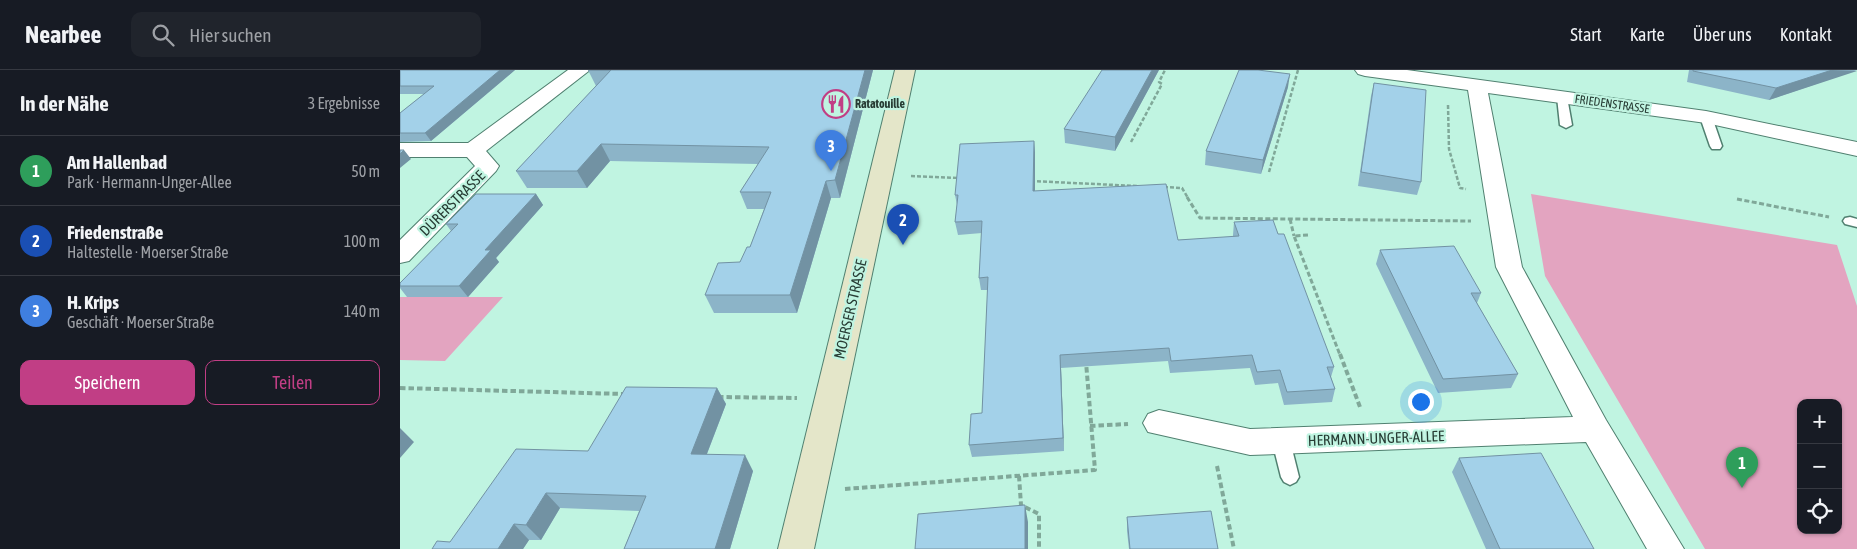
<!DOCTYPE html>
<html lang="de">
<head>
<meta charset="utf-8">
<style>
	body { margin:0; font-family:"Asap Condensed",sans-serif; background:#20242c; color:#f1f3f6 }
	.controls { position:absolute; right:15px; bottom:15px; display:grid; overflow:hidden; border-radius:10px; box-shadow:0 1px 4px #0004 }
	.controls button { width:45px; height:45px; display:grid; place-items:center; padding:0; border:0; border-bottom:1px solid #363941; background:#171b24; color:#f1f3f6; font:25px sans-serif }
	.you { position:absolute; left:1020px; top:331px; width:18px; height:18px; margin:-12px; border:4px solid #fff; border-radius:50%; background:#1a73e8; box-shadow:0 0 0 8px #1a73e833 }
	.badge { display:grid; place-items:center; width:32px; height:32px; border-radius:50%; background:#c13e85; color:#fff; font-size:16px; font-weight:700 }
	.pin { position:absolute; translate:-50% -41px; filter:drop-shadow(0 1px 2px #0008) }
	.pin::after { content:''; position:absolute; top:26px; width:18px; height:15px; background:inherit; clip-path:polygon(0 0,100% 0,50% 100%) }
	.list { margin:0; padding:0; list-style:none }
	h2 { display:flex; justify-content:space-between; align-items:center; height:65px; margin:0; padding:0 20px; font-size:21px }
	h2 small { font-size:16px; font-weight:400; color:#9ea1a6 }
	.list li { display:grid; grid-template-columns:32px 1fr auto; gap:15px; align-items:center; box-sizing:border-box; height:70px; padding:0 20px; border-top:1px solid #363941 }
	.list b { display:block; font-size:19px; white-space:nowrap }
	.list p { margin:0; font-size:16px; white-space:nowrap; color:#9ea1a6 }
	.list em { font-size:16px; font-style:normal; color:#9ea1a6 }
	.actions { display:flex; gap:10px; padding:15px 20px }
	.actions a { flex:1; padding:11px 0; border:1px solid #c13e85; border-radius:10px; text-align:center; font-size:18px; color:#c13e85 }
	.actions .main { background:#c13e85; color:#fff }
	.icon { flex:none; width:28px; height:28px; fill:none; stroke:currentColor; stroke-width:2; stroke-linecap:round; stroke-linejoin:round }
	.map { position:relative; flex:none; width:1457px; height:479px; overflow:hidden }
	header { display:flex; align-items:center; gap:30px; box-sizing:border-box; height:70px; padding:0 25px; background:#171b24; border-bottom:1px solid #363941 }
	header strong { font-size:24px }
	nav { display:flex; gap:28px; margin-inline-start:auto; font-size:18px }
	.search { width:350px; height:45px; background:#20242c; display:flex; align-items:center; gap:12px; box-sizing:border-box; padding:0 18px; border-radius:10px; color:#9ea1a6; font-size:19px }
	main { display:flex }
	aside { flex:1; background:#171b24 }
	.map>svg:first-child { display:block }
	.green { fill:#e3a4c0; fill-rule:evenodd }
	.lines { fill:none; stroke-linecap:round; stroke-linejoin:round }
	.service-casing { stroke:#508070; stroke-width:3 }
	.minor-casing { stroke:#508070; stroke-width:2 }
	.secondary-casing { stroke:#508070; stroke-width:2 }
	.path-far2 { stroke:#80a899; stroke-width:2.5; stroke-dasharray:4 2; stroke-linecap:butt }
	.path-far1 { stroke:#80a899; stroke-width:3; stroke-dasharray:5 2.5; stroke-linecap:butt }
	.path { stroke:#80a899; stroke-width:4; stroke-dasharray:5.5 3; stroke-linecap:butt }
	.service { fill:#fff; fill-rule:evenodd }
	.minor { fill:#fff; fill-rule:evenodd }
	.secondary { fill:#e4e6c9; fill-rule:evenodd }
	.wall { fill:#8cb4c8 }
	.shaded-wall { fill:#7292a3 }
	.building { fill:#a3d1e9; stroke:#7292a3 }
	.labels { text-anchor:middle; dominant-baseline:central; stroke-width:4.5; stroke-linejoin:round; paint-order:stroke }
	.far-poi-label { font-size:12px; font-weight:bold; fill:#273c34; stroke:#c0f4e1; text-anchor:start }
	.far-street-label { font-size:12px; fill:#273c34; stroke:#c0f4e1 }
	.street-label { font-size:15px; fill:#273c34; stroke:#c0f4e1 }
</style>
</head>
<body>
<header>
<strong>Nearbee</strong>
<div class="search"><svg class="icon" aria-label="search" viewBox="0 0 24 24"><circle cx="10" cy="10" r="6"/><path d="M15 15l6 6"/></svg>Hier suchen</div>
<nav><a>Start</a><a>Karte</a><a>Über uns</a><a>Kontakt</a></nav>
</header>
<main>
<aside>
<h2>In der Nähe<small>3 Ergebnisse</small></h2>
<ul class="list">
<li><span class="badge" style="background:#2e9e5b">1</span><div><b>Am Hallenbad</b><p>Park · Hermann-Unger-Allee</p></div><em>50 m</em></li>
<li><span class="badge" style="background:#1a4fb4">2</span><div><b>Friedenstraße</b><p>Haltestelle · Moerser Straße</p></div><em>100 m</em></li>
<li><span class="badge" style="background:#3f7fe0">3</span><div><b>H. Krips</b><p>Geschäft · Moerser Straße</p></div><em>140 m</em></li>
</ul>
<div class="actions"><a class="main">Speichern</a><a>Teilen</a></div>
</aside>
<div class="map">
<svg width="1457" height="479" viewBox="0 0 1457 479">
	<rect width="100%" height="100%" fill="#c0f4e1"/>
	<path class="green" d="M 1131,124 L 1437,175 L 1457,236 L 1457,479 L 1305,479 L 1145,206 ZM 1401,333 L 1438,333 L 1438,460 L 1401,460 Z
		M 0,227 L 103,227 L 45,291 L 0,290 Z"/>
	<g class="lines">
		<defs>
			<path id="service" d="M 1162,24 L 1167,27 L 1172,55 L 1166,58 L 1160,55 L 1157,27 Z
				M 1306,44 L 1312,47 L 1322,76 L 1320,79 L 1312,79 L 1310,76 L 1300,47 Z
				M 1450,147 L 1457,149 L 1457,157 L 1445,154 L 1443,151 L 1445,148 Z
				M 881,364 L 887,366 L 890,371 L 899,407 L 896,412 L 890,415 L 884,412 L 881,407 L 872,371 L 875,366 Z"/>
			<path id="minor" d="M 168,0 L 190,0 L 86,81 L 99,96 L 96,101 L 9,191 L 0,193 L 0,170 L 75,96 L 67,87 L 0,87 L 0,73 L 68,73 Z
				M 955,0 L 1007,0 L 1306,41 L 1457,72 L 1457,86 L 1306,53 L 1088,23 L 1122,197 L 1206,350 L 1284,479 L 1247,479 L 1186,372 L 850,385 L 748,362 L 743,353 L 748,344 L 759,340 L 850,359 L 1173,347 L 1096,197 L 1068,20 L 965,6 L 958,4 Z"/>
			<path id="secondary" d="M 495,0 L 515,0 L 414,479 L 378,479 Z"/>
		</defs>
		<use href="#service" class="service-casing"/>
		<use href="#minor" class="minor-casing"/>
		<use href="#secondary" class="secondary-casing"/>
		<path class="path-far2" d="M 1048,35 L 1049,79 L 1060,118 L 1066,119
			M 731,72 L 762,14 L 759,12 L 765,0
			M 869,102 L 898,0
			M 511,106 L 560,108
			M 631,111 L 737,116
			M 764,117 L 782,118 L 788,128"/>
		<path class="path-far1" d="M 787,127 L 800,148 L 1071,151
			M 1337,129 L 1429,147
			M 890,149 L 894,166
			M 908,165 L 894,166 L 940,285"/>
		<path class="path" d="M 940,284 L 960,337
			M 0,318 L 224,324
			M 318,327 L 397,328
			M 690,356 L 728,354
			M 817,396 L 834,479
			M 619,406 L 621,435 L 639,444 L 639,479
			M 445,419 L 695,400 L 686,292"/>
		<use href="#service" class="service"/>
		<use href="#minor" class="minor"/>
		<use href="#secondary" class="secondary"/>
	</g>
	<path class="wall" d="M 0,0 L 115,0 L 31,71 L 0,72 L 0,43 L 24,24 L 0,24 Z
		M 188,0 L 473,0 L 440,128 L 431,128 L 397,243 L 314,243 L 305,225 L 340,192 L 350,177 L 364,139 L 347,139 L 340,122 L 358,94 L 210,91 L 187,118 L 127,118 L 116,101 L 196,16 Z
		M 759,0 L 715,81 L 665,73 L 664,59 Z
		M 1289,0 L 1457,0 L 1369,30 L 1287,12 Z
		M 974,13 L 1021,112 L 1017,125 L 958,116 L 971,26 Z
		M 888,17 L 861,104 L 805,95 L 806,81 Z
		M 634,71 L 635,83 L 635,121 L 778,170 L 833,167 L 833,165 L 834,152 L 878,164 L 934,297 L 931,307 L 935,319 L 932,332 L 884,335 L 878,313 L 855,315 L 850,298 L 770,303 L 768,291 L 661,298 L 664,381 L 572,387 L 569,375 L 582,343 L 588,220 L 581,220 L 579,208 L 582,163 L 558,165 L 555,152 L 557,135 L 555,125 Z
		M 136,124 L 143,135 L 96,188 L 99,192 L 68,227 L 7,227 L 0,218 L 0,213 L 51,161 L 46,154 Z
		M 980,180 L 1081,223 L 1077,233 L 1118,304 L 1111,318 L 1038,323 L 976,194 Z
		M 317,318 L 326,334 L 307,384 L 353,401 L 330,479 L 224,479 L 239,441 L 160,438 L 141,470 L 129,470 L 123,479 L 32,479 L 50,472 L 188,381 Z
		M 1059,388 L 1194,479 L 1086,479 L 1052,402 Z
		M 727,447 L 818,479 L 729,479 L 727,461 Z"/>
	<path class="shaded-wall" d="M 100,0 L 115,0 L 31,71 L 25,63 Z
		M 465,0 L 473,0 L 440,128 L 435,110 Z
		M 752,0 L 759,0 L 715,81 L 715,67 Z
		M 1432,0 L 1457,1 L 1369,30 L 1376,18 Z
		M 890,4 L 888,17 L 861,104 L 863,90 Z
		M 634,71 L 635,83 L 635,134 L 633,121 Z
		M 201,74 L 210,91 L 187,118 L 177,101 Z
		M 4,80 L 11,89 L 0,98 L 0,84 Z
		M 426,111 L 431,128 L 397,243 L 390,225 Z
		M 136,124 L 143,135 L 96,188 L 99,192 L 68,227 L 59,216 L 85,180 Z
		M 660,285 L 661,298 L 664,381 L 663,368 Z
		M 317,318 L 326,334 L 301,399 L 291,384 Z
		M 0,358 L 14,372 L 0,388 Z
		M 345,385 L 353,401 L 330,479 L 315,479 Z
		M 146,423 L 160,438 L 141,470 L 126,455 Z
		M 625,435 L 628,452 L 628,479 L 625,479 Z
		M 114,454 L 129,470 L 123,479 L 98,479 Z"/>
	<path class="building" d="M 0,0 L 100,0 L 25,63 L 0,63 L 0,43 L 34,16 L 0,16 Z
		M 188,0 L 465,0 L 435,110 L 426,111 L 390,225 L 305,225 L 318,193 L 340,192 L 347,177 L 350,177 L 371,122 L 340,122 L 369,77 L 201,74 L 177,101 L 116,101 L 211,0 Z
		M 702,0 L 752,0 L 715,67 L 664,59 Z
		M 839,0 L 858,0 L 890,4 L 863,90 L 806,81 Z
		M 1293,0 L 1432,0 L 1376,18 L 1293,1 Z
		M 974,13 L 1026,20 L 1021,112 L 961,102 Z
		M 634,71 L 633,121 L 766,114 L 778,170 L 839,166 L 834,152 L 873,150 L 878,164 L 884,164 L 923,268 L 934,297 L 927,297 L 935,319 L 887,322 L 880,300 L 857,302 L 852,285 L 771,291 L 769,278 L 660,285 L 663,368 L 569,375 L 571,344 L 582,343 L 588,207 L 579,208 L 582,151 L 555,152 L 558,125 L 555,125 L 560,74 Z
		M 0,80 L 4,80 L 0,84 Z
		M 76,124 L 136,124 L 85,180 L 91,180 L 59,216 L 0,216 L 0,213 L 58,154 L 46,154 Z
		M 1054,176 L 1081,223 L 1071,223 L 1118,304 L 1043,309 L 980,180 Z
		M 226,317 L 317,318 L 291,384 L 345,385 L 315,479 L 224,479 L 246,426 L 146,423 L 126,455 L 114,454 L 98,479 L 32,479 L 37,471 L 50,472 L 116,379 L 188,381 Z
		M 1141,383 L 1194,479 L 1100,479 L 1059,388 Z
		M 625,435 L 625,479 L 515,479 L 518,444 Z
		M 811,441 L 818,479 L 730,479 L 727,447 Z"/>
	<defs>
		<symbol id="restaurant-ring" viewBox="-11 -11 22 22"><circle r="9.5" fill="#c0f4e1" stroke="#c13e85" stroke-width="1.5"/><path d="M-5-6h1v4h1v-4h1v4h1v-4h1v5L-1.5 .5V6h-2V.5L-5-1ZM5-6V6H3V1.5H1.5Q1.5-4 5-6Z" fill="#c13e85"/></symbol>
	</defs>
	<g fill-rule="evenodd">
		<use href="#restaurant-ring" x="420" y="18" width="32" height="32"/>
	</g>
	<g class="labels">
		<g class="far-poi-label">
			<text x="455" y="34">Ratatouille</text>
		</g>
		<g class="far-street-label">
			<text transform="translate(1212 34) rotate(8)">FRIEDENSTRASSE</text>
		</g>
		<g class="street-label">
			<text transform="translate(52 133) rotate(-45)">DÜRERSTRASSE</text>
			<text transform="translate(450 239) rotate(-77)">MOERSER STRASSE</text>
			<text transform="translate(976 368) rotate(-2)">HERMANN-UNGER-ALLEE</text>
		</g>
	</g>
</svg>
<div class="controls">
<button>+</button>
<button>−</button>
<button><svg class="icon" aria-label="locate" viewBox="0 0 24 24"><circle cx="12" cy="12" r="6"/><path d="M12 2v4M12 18v4M2 12h4M18 12h4"/></svg></button>
</div>
<div class="you"></div>
<div class="pin badge" style="left:1342px;top:418px;background:#2e9e5b">1</div>
<div class="pin badge" style="left:503px;top:175px;background:#1a4fb4">2</div>
<div class="pin badge" style="left:431px;top:101px;background:#3f7fe0">3</div>
</div>
</main>
</body>
</html>
